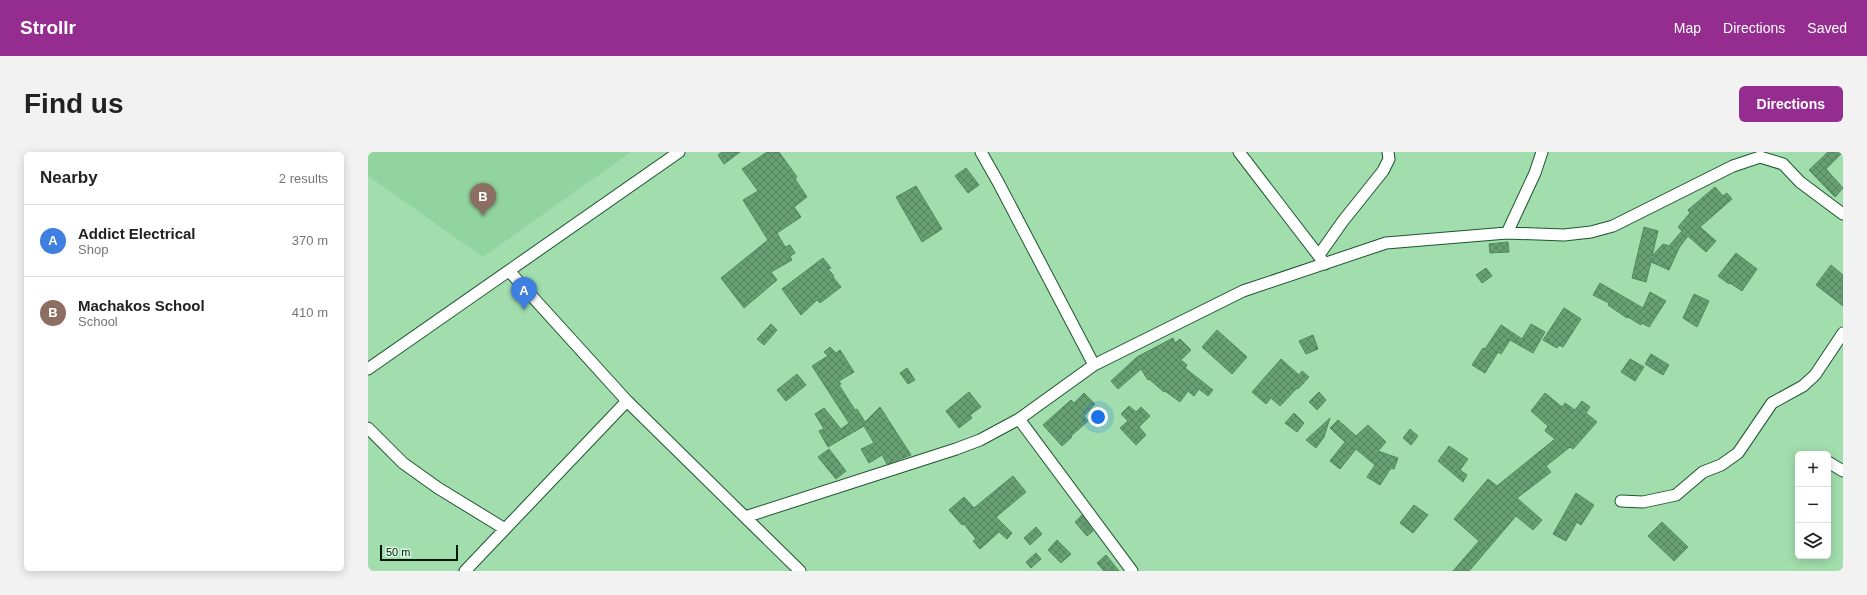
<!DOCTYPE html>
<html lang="en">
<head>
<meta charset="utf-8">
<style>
	body { margin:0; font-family:Arial,sans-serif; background:#f2f2f2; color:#222 }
	.controls { position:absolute; right:12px; bottom:12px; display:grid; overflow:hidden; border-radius:6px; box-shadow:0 2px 10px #0003 }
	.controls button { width:36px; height:36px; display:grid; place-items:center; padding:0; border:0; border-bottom:1px solid #e0e0e0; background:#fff; color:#222; font:20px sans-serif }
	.scale { position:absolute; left:12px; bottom:10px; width:78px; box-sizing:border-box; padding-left:4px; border:2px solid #021908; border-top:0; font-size:11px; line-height:14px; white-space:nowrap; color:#021908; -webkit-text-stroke:3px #d8f6dd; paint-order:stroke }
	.you { position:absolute; left:730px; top:265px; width:14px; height:14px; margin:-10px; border:3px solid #fff; border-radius:50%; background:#1a73e8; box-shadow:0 0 0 6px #1a73e833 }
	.badge { display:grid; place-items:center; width:26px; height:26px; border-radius:50%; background:#952c90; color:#fff; font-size:13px; font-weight:700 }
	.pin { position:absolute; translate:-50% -33px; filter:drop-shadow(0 1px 2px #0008) }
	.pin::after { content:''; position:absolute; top:21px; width:14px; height:12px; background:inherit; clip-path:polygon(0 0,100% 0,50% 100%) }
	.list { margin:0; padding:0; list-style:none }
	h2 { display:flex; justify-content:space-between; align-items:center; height:52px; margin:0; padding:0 16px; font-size:17px }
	h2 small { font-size:13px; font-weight:400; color:#767676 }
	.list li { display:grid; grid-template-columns:26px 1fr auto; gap:12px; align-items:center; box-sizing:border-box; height:72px; padding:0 16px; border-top:1px solid #e0e0e0 }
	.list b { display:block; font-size:15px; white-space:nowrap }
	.list p { margin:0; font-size:13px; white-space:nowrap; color:#767676 }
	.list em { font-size:13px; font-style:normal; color:#767676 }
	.icon { flex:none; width:22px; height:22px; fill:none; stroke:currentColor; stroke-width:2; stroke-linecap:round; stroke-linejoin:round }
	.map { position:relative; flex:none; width:1475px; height:419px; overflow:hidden; border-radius:6px }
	header { display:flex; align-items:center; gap:24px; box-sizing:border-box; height:56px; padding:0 20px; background:#952c90; color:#fff }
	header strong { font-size:19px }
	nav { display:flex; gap:22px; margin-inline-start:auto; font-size:14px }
	.intro { display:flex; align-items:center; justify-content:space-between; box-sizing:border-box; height:96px; padding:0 24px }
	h1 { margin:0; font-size:28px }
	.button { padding:10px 18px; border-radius:6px; background:#952c90; color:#fff; font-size:14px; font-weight:700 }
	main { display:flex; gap:24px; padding:0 24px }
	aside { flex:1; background:#fff; border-radius:6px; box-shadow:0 2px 10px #0003 }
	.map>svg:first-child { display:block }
	.built { fill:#91d49f }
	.building { fill:url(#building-cross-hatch); stroke:#518a5e }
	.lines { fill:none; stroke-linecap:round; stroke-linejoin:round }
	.street-casing { stroke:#1c562e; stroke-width:13 }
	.street { stroke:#fff; stroke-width:11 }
</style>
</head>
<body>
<header>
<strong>Strollr</strong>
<nav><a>Map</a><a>Directions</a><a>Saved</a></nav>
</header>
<div class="intro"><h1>Find us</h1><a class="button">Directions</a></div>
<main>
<aside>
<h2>Nearby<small>2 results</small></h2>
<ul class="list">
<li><span class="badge" style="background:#3f7fe0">A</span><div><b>Addict Electrical</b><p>Shop</p></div><em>370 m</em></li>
<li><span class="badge" style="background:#8d6e63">B</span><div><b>Machakos School</b><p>School</p></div><em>410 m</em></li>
</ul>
</aside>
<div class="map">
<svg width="1475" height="419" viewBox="0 0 1475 419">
	<defs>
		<pattern id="building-cross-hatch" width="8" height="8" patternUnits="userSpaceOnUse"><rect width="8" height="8" fill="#67a173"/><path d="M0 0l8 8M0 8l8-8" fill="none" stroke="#53825c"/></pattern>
	</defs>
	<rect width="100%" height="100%" fill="#a1ddad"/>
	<path class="built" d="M 0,0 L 263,0 L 115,105 L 0,24 Z"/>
	<path class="building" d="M 354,0 L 372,0 L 356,12 L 350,3 Z
		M 399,0 L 411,0 L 429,25 L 427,27 L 439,45 L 426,55 L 433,65 L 409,81 L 417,95 L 422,93 L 427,101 L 422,104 L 424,108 L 403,120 L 409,128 L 376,156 L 353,126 L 400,88 L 375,48 L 390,39 L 374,17 Z
		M 1460,0 L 1475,0 L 1458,17 L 1475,36 L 1467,45 L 1441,18 Z
		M 598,16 L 611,33 L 600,41 L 587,24 Z
		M 548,34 L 574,77 L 554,90 L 528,45 Z
		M 1347,35 L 1355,44 L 1359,41 L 1364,47 L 1332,75 L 1348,89 L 1338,100 L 1320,84 L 1311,96 L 1301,118 L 1283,110 L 1278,130 L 1264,126 L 1276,75 L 1290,79 L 1284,104 L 1295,92 L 1301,94 L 1314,79 L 1310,75 L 1322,61 L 1320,58 Z
		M 1140,90 L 1141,100 L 1122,101 L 1121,92 Z
		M 1368,101 L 1389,117 L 1374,139 L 1362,131 L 1361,132 L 1350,124 Z
		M 455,106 L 463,116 L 460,117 L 466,124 L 465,125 L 473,135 L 452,151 L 449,148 L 433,163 L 414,137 Z
		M 1463,113 L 1475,123 L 1475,154 L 1448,133 Z
		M 1118,116 L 1124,124 L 1114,131 L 1108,123 Z
		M 1232,131 L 1275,156 L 1282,140 L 1298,149 L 1281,175 L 1274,171 L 1273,173 L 1260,165 L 1259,166 L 1240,153 L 1241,151 L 1225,143 Z
		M 1326,142 L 1341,149 L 1329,175 L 1315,166 Z
		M 1196,156 L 1213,167 L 1195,195 L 1191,193 L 1189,196 L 1175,188 Z
		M 403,172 L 409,178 L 396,193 L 389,187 Z
		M 1163,172 L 1177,180 L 1165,201 L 1142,188 L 1133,202 L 1130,200 L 1117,221 L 1104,213 L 1115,196 L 1117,197 L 1133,173 L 1154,187 Z
		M 849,178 L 879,205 L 864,222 L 834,195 Z
		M 945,183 L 950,197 L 938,202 L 931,189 Z
		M 805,186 L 807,191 L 812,187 L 823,198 L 813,208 L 819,213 L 817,216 L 845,238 L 840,244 L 831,237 L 826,244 L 820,239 L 812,250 L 797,239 L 796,240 L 781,227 L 780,228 L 773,217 L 750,237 L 743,229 L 769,205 Z
		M 462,195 L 468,201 L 472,198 L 486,220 L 471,229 L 473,232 L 471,233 L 487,258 L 489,257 L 497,270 L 512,255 L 543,303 L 519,312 L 514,303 L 501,311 L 493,297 L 506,291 L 496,274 L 460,295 L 451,279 L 456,277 L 447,262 L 456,256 L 473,277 L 481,271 L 444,214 L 460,204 L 456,200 Z
		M 1283,202 L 1301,213 L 1295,223 L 1277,212 Z
		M 913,207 L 931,223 L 934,219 L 941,225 L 930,237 L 929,236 L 912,254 L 903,246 L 898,252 L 884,240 Z
		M 1262,207 L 1276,215 L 1267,229 L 1253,220 Z
		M 539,216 L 547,228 L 540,232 L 532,221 Z
		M 429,222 L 438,233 L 418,249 L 409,238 Z
		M 601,240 L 613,255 L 602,263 L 604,266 L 591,276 L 578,259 Z
		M 951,240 L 958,248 L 949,258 L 941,250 Z
		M 716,241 L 727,252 L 716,264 L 720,269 L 703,284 L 704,285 L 694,294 L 675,273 L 703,248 L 706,251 Z
		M 1177,241 L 1194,255 L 1197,251 L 1207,258 L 1214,249 L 1222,255 L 1218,261 L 1229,270 L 1205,297 L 1202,295 L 1178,314 L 1183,320 L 1149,346 L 1174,368 L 1165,378 L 1148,364 L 1101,419 L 1085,419 L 1111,389 L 1086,367 L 1120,327 L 1129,334 L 1187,287 L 1177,279 L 1180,274 L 1163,259 Z
		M 761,254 L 768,260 L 773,255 L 782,264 L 771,275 L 778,283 L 768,293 L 752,276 L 760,269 L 753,262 Z
		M 926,261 L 936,271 L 929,280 L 917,271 Z
		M 962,266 L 956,285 L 948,296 L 938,288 Z
		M 970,268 L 988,284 L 1000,273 L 1018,290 L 1010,299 L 1030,306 L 1026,317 L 1023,316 L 1012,333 L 999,325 L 1007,313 L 988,297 L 972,317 L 962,309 L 977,290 L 962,276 Z
		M 1042,277 L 1050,284 L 1043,293 L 1035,286 Z
		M 1081,294 L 1100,307 L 1092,318 L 1099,323 L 1095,330 L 1070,309 Z
		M 461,297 L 478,319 L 468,327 L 450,305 Z
		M 645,324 L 658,340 L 628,365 L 644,381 L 639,387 L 631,380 L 612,397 L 605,389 L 608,387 L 596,372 L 594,373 L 581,358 L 596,345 L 606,356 Z
		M 1208,341 L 1226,353 L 1213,373 L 1209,370 L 1198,389 L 1185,382 Z
		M 1046,353 L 1060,363 L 1045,381 L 1032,371 Z
		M 714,363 L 725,379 L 719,384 L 707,370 Z
		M 1294,370 L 1320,395 L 1306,409 L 1280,384 Z
		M 668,375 L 674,382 L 662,393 L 656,386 Z
		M 689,388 L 703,402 L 693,411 L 680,398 Z
		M 668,401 L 673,407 L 663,416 L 658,410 Z
		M 738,403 L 751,419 L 736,419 L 729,411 Z"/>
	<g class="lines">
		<defs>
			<path id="street" d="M 613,0 L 630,30 L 726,213
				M 871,0 L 957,112
				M 1139,81 L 1167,21 L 1174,0
				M 951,103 L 975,69 L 1015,19 L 1021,7 L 1020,0
				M 141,119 L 259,249 L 377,365 L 588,297 L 612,288 L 651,267 L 726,213 L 875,139 L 1018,91 L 1139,81 L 1196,83 L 1223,80 L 1245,74 L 1365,14 L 1392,5 L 1415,12 L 1432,30 L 1475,62
				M 0,217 L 311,0
				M 651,267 L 764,419
				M 0,276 L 35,311 L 70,336 L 137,377
				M 1460,310 L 1475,319
				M 1253,349 L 1275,350 L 1308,343 L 1335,320 L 1353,313 L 1370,301 L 1404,251 L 1435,234 L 1447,223 L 1475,181
				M 377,365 L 432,419
				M 97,419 L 259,249"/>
		</defs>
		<use href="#street" class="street-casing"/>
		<use href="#street" class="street"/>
	</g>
</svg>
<div class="controls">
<button>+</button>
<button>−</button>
<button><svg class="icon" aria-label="layers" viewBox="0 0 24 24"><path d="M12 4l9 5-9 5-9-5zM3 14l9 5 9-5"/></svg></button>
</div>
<div class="scale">50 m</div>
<div class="you"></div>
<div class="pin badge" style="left:156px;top:158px;background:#3f7fe0">A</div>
<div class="pin badge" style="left:115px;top:64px;background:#8d6e63">B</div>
</div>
</main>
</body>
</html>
